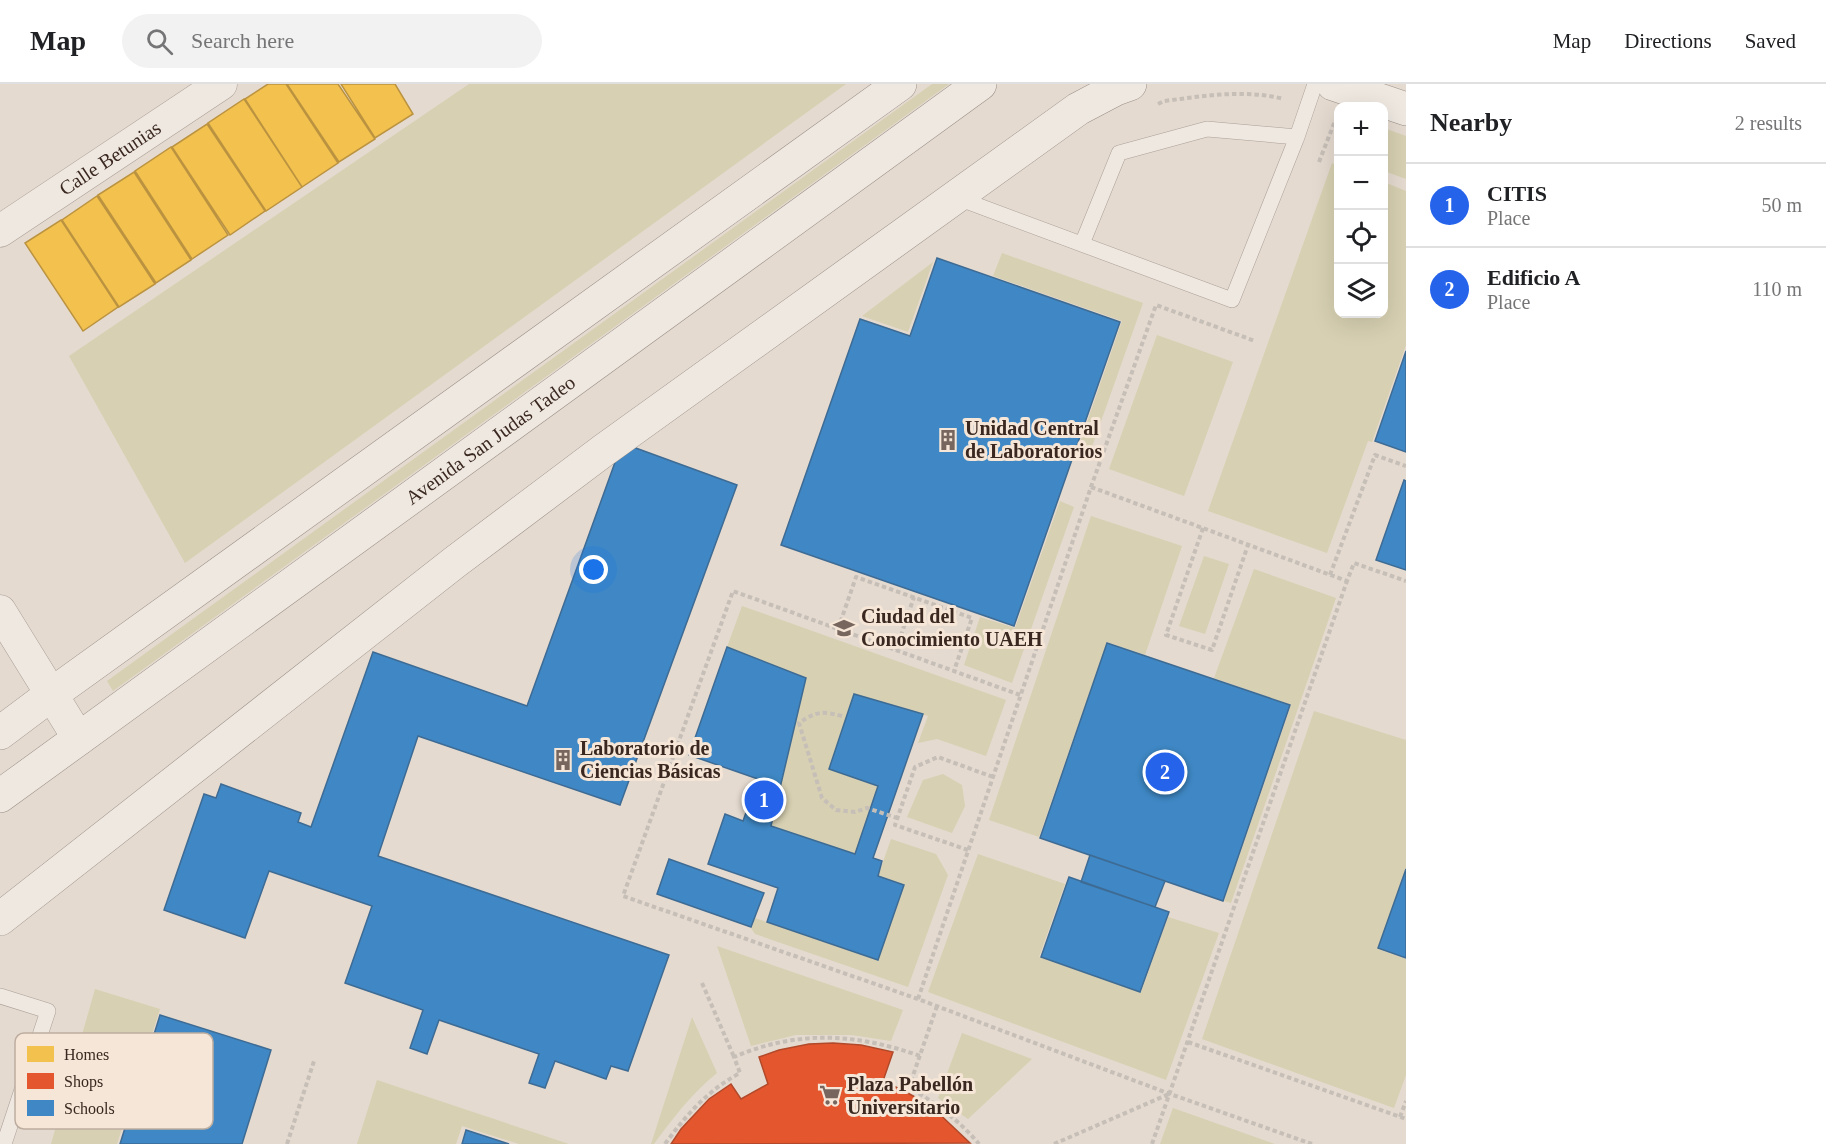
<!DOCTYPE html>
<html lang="en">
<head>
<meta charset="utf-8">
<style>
	body { margin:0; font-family:"Times New Roman",serif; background:#f2f2f2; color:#202124 }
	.controls { position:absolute; right:18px; top:18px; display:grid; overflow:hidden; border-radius:12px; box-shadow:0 6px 24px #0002 }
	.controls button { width:54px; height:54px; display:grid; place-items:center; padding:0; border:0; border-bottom:2px solid #e0e0e0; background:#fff; color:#202124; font:30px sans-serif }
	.you { position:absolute; left:594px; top:486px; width:21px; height:21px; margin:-15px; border:4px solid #fff; border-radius:50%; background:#1a73e8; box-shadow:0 0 0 9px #1a73e833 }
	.badge { display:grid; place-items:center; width:39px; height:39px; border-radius:50%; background:#2563eb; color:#fff; font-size:20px; font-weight:700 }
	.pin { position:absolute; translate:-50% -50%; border:3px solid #fff; box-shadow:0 2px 6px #0006 }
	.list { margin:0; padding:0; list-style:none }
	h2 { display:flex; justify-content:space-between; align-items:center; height:78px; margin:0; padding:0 24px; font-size:26px }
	h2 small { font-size:20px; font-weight:400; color:#757577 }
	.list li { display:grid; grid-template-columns:39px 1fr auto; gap:18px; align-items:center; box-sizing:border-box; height:84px; padding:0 24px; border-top:2px solid #e0e0e0 }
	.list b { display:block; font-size:22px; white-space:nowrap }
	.list p { margin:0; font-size:20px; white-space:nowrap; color:#757577 }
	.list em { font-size:20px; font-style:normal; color:#757577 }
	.icon { flex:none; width:33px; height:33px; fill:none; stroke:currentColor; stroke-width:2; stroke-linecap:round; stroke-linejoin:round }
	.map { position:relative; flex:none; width:1406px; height:1060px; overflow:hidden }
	header { display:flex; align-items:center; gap:36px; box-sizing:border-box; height:84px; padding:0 30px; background:#fff; border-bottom:2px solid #e0e0e0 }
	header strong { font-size:28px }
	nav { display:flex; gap:33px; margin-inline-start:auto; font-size:21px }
	.search { width:420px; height:54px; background:#f2f2f2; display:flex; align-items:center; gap:15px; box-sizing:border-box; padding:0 21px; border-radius:33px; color:#757577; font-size:22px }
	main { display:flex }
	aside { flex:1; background:#fff }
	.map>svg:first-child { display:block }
	.green { fill:#d7d0b2 }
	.homes { fill:#f2c14e; stroke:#bb9340; stroke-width:1.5 }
	.shops { fill:#e4572e; stroke:#b1492a; stroke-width:1.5 }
	.schools { fill:#3f88c5; stroke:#3e6b94; stroke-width:1.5 }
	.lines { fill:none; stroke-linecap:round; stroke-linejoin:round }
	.lane-casing { stroke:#aba098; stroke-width:16 }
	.street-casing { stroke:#aba098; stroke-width:33 }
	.secondary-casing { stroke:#9a9088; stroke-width:34 }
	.path { stroke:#c6bfb8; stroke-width:4; stroke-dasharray:4.5 3; stroke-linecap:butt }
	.lane { stroke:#eee8e1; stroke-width:15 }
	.street { stroke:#eee8e1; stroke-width:32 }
	.secondary { stroke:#eee8e1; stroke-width:33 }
	.labels { text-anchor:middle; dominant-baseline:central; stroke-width:6; stroke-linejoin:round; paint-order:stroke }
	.street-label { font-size:20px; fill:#3a2820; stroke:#f5e6d7 }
	.poi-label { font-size:20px; font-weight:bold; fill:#3a2820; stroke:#f5e6d7; text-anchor:start }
	.key { fill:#f5e6d7; stroke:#bdada0; stroke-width:1.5 }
	.key-label { font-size:16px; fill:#3a2820 }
</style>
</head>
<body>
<header>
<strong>Map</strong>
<div class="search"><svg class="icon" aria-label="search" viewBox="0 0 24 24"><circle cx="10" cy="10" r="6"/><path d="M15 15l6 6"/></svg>Search here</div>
<nav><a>Map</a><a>Directions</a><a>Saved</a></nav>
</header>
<main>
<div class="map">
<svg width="1406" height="1060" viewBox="0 0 1406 1060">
	<rect width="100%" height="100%" fill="#e5dacf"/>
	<path class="green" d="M 469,0 L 846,0 L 185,479 L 69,272 Z
		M 932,0 L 949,0 L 113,607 L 107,597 Z
		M 1384,44 L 1406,52 L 1406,95 L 1384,87 Z
		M 1332,79 L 1338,82 L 1338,230 L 1384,230 L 1384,98 L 1406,107 L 1406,261 L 1372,358 L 1368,357 L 1327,469 L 1208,427 Z
		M 1002,169 L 1143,219 L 1088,374 L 1076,370 L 1122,237 L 993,192 Z
		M 933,178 L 908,248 L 862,232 Z
		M 1157,251 L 1233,278 L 1184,412 L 1109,385 Z
		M 1060,417 L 1074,423 L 1012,599 L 964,581 L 980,533 L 1015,544 Z
		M 1091,432 L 1182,462 L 1145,571 L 1107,558 L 1039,753 L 989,736 Z
		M 1204,472 L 1229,480 L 1205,550 L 1179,542 Z
		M 1254,485 L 1336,514 L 1231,819 L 1224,817 L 1291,621 L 1214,594 Z
		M 742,522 L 1006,616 L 986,672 L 937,655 L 918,659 L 928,632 L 854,610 L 829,684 L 878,702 L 855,770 L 771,742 L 806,594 L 727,563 Z
		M 1314,627 L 1406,656 L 1406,784 L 1378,865 L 1406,875 L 1406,991 L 1394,1024 L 1202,955 Z
		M 943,690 L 962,701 L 965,722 L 952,749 L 907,733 L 923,696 Z
		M 891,755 L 936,770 L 948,791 L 908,903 L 755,850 L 751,844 L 755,834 L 877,876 L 904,801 L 878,792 Z
		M 978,770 L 1065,800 L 1039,873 L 1141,908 L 1168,833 L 1219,849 L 1166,996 L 928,908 Z
		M 717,862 L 903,926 L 891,957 L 851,951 L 796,951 L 751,962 Z
		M 95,905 L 160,925 L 117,1060 L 51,1060 Z
		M 692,933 L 717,989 C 692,1009 673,1034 654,1060 L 651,1060 Z
		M 962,949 L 1032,975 L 968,1035 L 938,1014 Z
		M 377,996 L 569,1060 L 519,1060 L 462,1042 L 456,1060 L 357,1060 Z
		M 1173,1024 L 1275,1060 L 1160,1060 Z"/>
	<path class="homes" d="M 268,0 L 286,0 L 338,79 L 302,103 L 245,15 Z
		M 287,0 L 338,0 L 375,55 L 339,78 Z
		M 341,0 L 395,0 L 413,30 L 375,54 Z
		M 244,15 L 302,103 L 266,127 L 208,39 Z
		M 207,40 L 265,127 L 230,151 L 172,63 Z
		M 171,63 L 228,151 L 192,175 L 135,87 Z
		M 134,88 L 191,176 L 156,199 L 98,111 Z
		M 97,112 L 155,200 L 119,223 L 62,136 Z
		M 61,136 L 118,223 L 83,247 L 25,159 Z"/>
	<path class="shops" d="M 833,959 L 861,961 L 893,968 L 883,997 L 904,1007 L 930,1021 L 970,1059 L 671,1060 L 681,1045 L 709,1015 L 731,1000 L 741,1015 L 768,1000 L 759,973 L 779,966 L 809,960 Z"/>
	<path class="schools" d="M 937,174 L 1120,238 L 1014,542 L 781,461 L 860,235 L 910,252 Z
		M 1406,267 L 1406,368 L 1375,357 Z
		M 622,359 L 737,401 L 620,721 L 418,652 L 378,772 L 669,871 L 628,987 L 611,982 L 606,995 L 555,977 L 545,1004 L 529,999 L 539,970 L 439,936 L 427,970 L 410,964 L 423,926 L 345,899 L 372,822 L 269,787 L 245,854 L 164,826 L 204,710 L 216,714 L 221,700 L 301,729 L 298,738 L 311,743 L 373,568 L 527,622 Z
		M 1404,396 L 1406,397 L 1406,486 L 1376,476 Z
		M 1107,559 L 1290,621 L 1223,817 L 1040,754 Z
		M 727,563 L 806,594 L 771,742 L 855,770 L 878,702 L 829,685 L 854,610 L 923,630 L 873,774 L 882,777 L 878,792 L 904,801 L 878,876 L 767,838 L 778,804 L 708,780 L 725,730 L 743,737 L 758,695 L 689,671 Z
		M 1090,771 L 1165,797 L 1155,823 L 1081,798 Z
		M 669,775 L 764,809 L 751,843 L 657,810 Z
		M 1406,785 L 1406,874 L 1378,864 Z
		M 1069,793 L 1169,828 L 1140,908 L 1041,873 Z
		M 160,931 L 271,966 L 242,1060 L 120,1060 Z
		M 466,1046 L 509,1060 L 462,1060 Z"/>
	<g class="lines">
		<defs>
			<path id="lane" d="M 955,113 L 1232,216 L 1297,53 L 1315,0
				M 1082,160 L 1119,69 L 1207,45 L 1297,53
				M 0,912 L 48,927 L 4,1060"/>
			<g id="street">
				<path id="s1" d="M 0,147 L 221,0"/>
				<path d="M 0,527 L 79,655"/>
			</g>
			<g id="secondary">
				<path d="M 1333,0 L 1406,25"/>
				<path d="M 0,649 L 52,610 L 900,0"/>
				<path id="s2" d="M 0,712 L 980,0"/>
				<path d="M 0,835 L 455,478 L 604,366 L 1078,25 L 1116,5 L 1130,0"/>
			</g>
		</defs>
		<use href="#lane" class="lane-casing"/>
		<use href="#street" class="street-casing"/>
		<use href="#secondary" class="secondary-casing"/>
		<path class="path" d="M 1158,20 L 1164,17 C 1204,12 1244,5 1284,15
			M 1319,78 L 1335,37
			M 1091,403 L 1347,497 L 1354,479 L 1406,497
			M 1203,444 L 1166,551 L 1212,566 L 1248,461
			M 1330,491 L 1375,371 L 1406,382
			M 838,545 L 856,493 L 972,534 L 954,587
			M 896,566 L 914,513
			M 1020,611 L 733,507 L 623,812 L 918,915 L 1170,1010 L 1312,1060
			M 842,632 C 822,627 817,627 799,639 L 822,714 L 836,726 L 855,728 L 867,724 L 897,734
			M 968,766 L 895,741 L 915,683 L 938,673 L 993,693
			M 702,899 L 734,973
			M 918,915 L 1091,403 L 1156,221 L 1255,257
			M 937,922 L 909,1003 C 935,1019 959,1036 979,1060
			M 1188,958 L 1406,1035
			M 1400,1033 L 1406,1017
			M 287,1060 L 314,977
			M 665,1060 C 687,1030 707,1007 740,989 L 734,973 C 797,946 856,949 920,972
			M 1054,1060 L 1169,1010
			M 1152,1060 L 1347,497"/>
		<use href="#lane" class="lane"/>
		<use href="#street" class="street"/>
		<use href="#secondary" class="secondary"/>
	</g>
	<defs>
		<symbol id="building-bare" viewBox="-9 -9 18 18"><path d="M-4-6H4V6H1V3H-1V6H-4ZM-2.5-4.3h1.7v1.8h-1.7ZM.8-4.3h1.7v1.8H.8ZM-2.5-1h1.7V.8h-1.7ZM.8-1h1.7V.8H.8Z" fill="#76665d" stroke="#f5e6d7" stroke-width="2.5" paint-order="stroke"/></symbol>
		<symbol id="university-bare" viewBox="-9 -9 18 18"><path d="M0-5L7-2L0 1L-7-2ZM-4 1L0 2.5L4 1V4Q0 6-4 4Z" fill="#76665d" stroke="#f5e6d7" stroke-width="2.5" paint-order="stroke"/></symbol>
		<symbol id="supermarket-bare" viewBox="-9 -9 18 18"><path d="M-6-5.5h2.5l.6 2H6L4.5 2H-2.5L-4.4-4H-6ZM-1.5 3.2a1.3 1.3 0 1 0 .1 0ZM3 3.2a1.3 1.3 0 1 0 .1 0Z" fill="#76665d" stroke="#f5e6d7" stroke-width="2.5" paint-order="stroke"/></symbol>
	</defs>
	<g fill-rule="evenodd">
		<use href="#building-bare" x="933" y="341" width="30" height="30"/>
		<use href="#university-bare" x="829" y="529" width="30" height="30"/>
		<use href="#building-bare" x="548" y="661" width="30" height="30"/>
		<use href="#supermarket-bare" x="815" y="996" width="30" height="30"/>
	</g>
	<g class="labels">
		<g class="street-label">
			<text stroke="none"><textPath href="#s1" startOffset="132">Calle Betunias</textPath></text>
			<text stroke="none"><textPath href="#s2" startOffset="606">Avenida San Judas Tadeo</textPath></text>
		</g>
		<g class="poi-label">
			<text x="965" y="344">Unidad Central<tspan x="965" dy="23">de Laboratorios</tspan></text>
			<text x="861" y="532">Ciudad del<tspan x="861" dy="23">Conocimiento UAEH</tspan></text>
			<text x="580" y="664">Laboratorio de<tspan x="580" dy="23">Ciencias Básicas</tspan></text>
			<text x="847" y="1000">Plaza Pabellón<tspan x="847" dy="23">Universitario</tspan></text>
		</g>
	</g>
	<rect x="15" y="949" width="198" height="96" rx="9" class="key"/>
	<rect x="27" y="962" width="27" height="16" fill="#f2c14e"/>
	<rect x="27" y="989" width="27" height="16" fill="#e4572e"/>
	<rect x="27" y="1016" width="27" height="16" fill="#3f88c5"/>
	<g class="key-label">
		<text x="64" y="976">Homes</text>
		<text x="64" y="1003">Shops</text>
		<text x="64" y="1030">Schools</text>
	</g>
</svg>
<div class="controls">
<button>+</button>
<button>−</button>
<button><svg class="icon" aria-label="locate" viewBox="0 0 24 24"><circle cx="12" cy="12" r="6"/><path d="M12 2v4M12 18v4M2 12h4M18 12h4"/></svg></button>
<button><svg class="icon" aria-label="layers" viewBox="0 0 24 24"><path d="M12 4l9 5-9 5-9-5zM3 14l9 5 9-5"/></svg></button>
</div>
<div class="you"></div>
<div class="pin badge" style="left:764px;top:716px">1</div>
<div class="pin badge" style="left:1165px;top:688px">2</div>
</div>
<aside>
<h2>Nearby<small>2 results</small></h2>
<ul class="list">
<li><span class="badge">1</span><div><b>CITIS</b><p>Place</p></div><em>50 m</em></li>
<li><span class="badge">2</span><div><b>Edificio A</b><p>Place</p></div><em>110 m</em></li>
</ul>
</aside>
</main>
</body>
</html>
